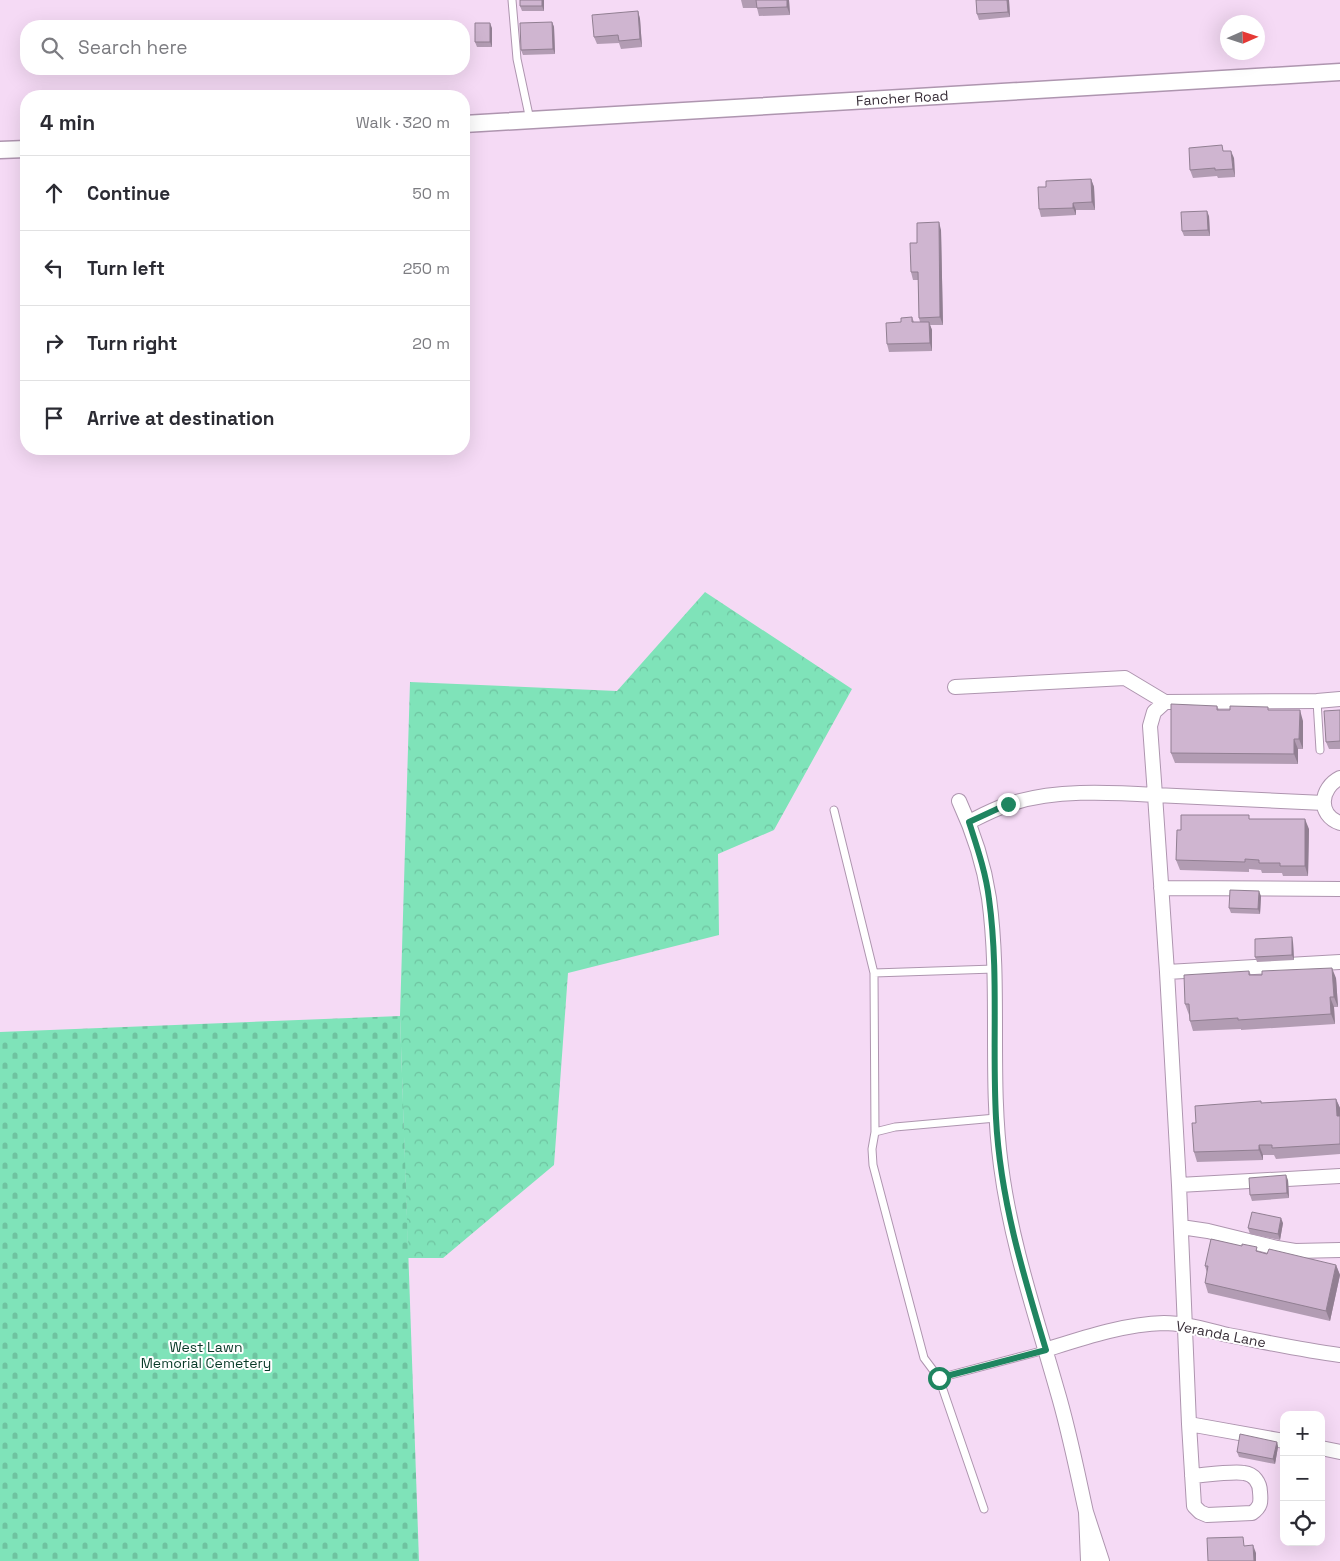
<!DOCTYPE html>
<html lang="en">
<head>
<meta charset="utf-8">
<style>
	body { margin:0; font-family:"Space Grotesk",sans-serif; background:#f2f2f3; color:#2b2b33 }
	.controls { position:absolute; right:15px; bottom:15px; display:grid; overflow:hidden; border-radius:10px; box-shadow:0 5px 20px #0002 }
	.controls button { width:45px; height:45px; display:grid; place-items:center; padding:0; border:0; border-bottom:1px solid #e1e1e2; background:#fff; color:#2b2b33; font:25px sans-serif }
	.compass { position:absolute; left:1220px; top:15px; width:45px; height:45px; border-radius:50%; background:#fff; box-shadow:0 5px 20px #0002; rotate:87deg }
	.stop { position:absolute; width:15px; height:15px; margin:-11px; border:4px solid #1f8560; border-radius:50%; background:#fff }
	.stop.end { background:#1f8560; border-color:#fff; box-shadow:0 1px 5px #0008 }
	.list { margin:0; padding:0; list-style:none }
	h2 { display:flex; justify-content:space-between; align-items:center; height:65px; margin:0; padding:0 20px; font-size:21px }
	h2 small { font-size:16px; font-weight:400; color:#7c7c81 }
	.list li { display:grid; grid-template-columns:32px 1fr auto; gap:15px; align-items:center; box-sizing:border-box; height:75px; padding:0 20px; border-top:1px solid #e1e1e2 }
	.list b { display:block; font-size:19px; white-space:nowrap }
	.list em { font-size:16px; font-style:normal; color:#7c7c81 }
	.icon { flex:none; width:28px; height:28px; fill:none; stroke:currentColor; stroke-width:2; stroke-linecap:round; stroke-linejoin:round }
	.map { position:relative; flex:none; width:1340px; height:1561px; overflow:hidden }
	.search { position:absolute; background:#fff; box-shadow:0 5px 20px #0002; left:20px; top:20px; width:450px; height:55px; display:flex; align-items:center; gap:12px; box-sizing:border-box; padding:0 18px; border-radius:20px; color:#7c7c81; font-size:19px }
	.panel { position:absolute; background:#fff; box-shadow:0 5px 20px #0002; left:20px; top:90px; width:450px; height:365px; border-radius:20px }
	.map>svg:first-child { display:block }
	.forest { fill:url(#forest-crowns) }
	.cemetery { fill:url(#cemetery-stones) }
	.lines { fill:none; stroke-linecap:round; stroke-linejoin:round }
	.service-casing { stroke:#ae95af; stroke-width:9 }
	.minor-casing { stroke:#ae95af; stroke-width:16 }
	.tertiary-casing { stroke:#ae95af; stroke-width:19 }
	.service { stroke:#fff; stroke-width:7 }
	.minor { stroke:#fff; stroke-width:14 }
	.tertiary { stroke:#fff; stroke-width:16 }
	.wall { fill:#b29cb3 }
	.shaded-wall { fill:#917f92 }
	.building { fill:#cfb5d0; stroke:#917f92 }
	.route { stroke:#1f8560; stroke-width:6 }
	.labels { text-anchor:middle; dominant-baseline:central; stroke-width:4; stroke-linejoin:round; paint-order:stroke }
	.street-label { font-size:14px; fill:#372d37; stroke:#fff }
	.park-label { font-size:14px; fill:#083a28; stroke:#fff }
</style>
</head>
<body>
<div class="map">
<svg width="1340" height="1561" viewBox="0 0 1340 1561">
	<defs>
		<pattern id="forest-crowns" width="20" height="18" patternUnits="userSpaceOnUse" patternTransform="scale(1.25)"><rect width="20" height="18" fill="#7fe3b9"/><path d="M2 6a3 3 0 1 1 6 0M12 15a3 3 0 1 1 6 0" fill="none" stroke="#6ec3a0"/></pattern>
		<pattern id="cemetery-stones" width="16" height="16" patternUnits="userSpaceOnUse" patternTransform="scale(1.25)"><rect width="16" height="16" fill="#7fe3b9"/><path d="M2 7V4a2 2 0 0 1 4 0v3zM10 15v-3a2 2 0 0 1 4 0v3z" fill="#6ec3a0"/></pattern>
	</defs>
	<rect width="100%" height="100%" fill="#f5daf5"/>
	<path class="forest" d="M 705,592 L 852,689 L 774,830 L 718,854 L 719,935 L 568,973 L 554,1165 L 443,1258 L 408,1258 L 400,1016 L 410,682 L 617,691 Z"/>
	<path class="cemetery" d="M 400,1016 L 419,1561 L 0,1561 L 0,1032 Z"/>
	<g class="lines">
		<defs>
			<path id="service" d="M 512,0 L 517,59 L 530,120
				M 1317,701 L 1320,750
				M 834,810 L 874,973 L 994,969
				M 874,973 L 875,1132
				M 996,1118 L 895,1127 L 875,1132 L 872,1149 L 873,1165 L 924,1358 L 939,1378 L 1045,1350
				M 939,1378 L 984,1509"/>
			<path id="minor" d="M 955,687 L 1125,678 L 1165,702
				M 1340,778 C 1320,788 1317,815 1340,823
				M 959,801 C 973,831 984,865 989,898 C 1001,987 989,1077 1001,1166 C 1011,1243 1036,1316 1057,1390 C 1069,1430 1077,1471 1086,1512
				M 1324,803 L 1155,795 L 1150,726 L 1154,712 L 1165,702 L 1317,701 L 1340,699
				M 969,822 C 981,816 994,809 1007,805 C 1051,789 1109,792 1155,795 L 1167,972 L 1340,962
				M 1161,888 L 1340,889
				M 1167,972 L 1179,1185
				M 1181,1227 L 1208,1231 L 1277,1248 L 1295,1251 L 1340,1250
				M 1045,1350 C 1083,1338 1124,1324 1164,1323 C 1185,1323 1207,1330 1228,1335 C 1265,1342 1302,1350 1340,1355
				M 1189,1424 L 1194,1506 L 1200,1512 L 1207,1515 L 1252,1513 C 1261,1507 1261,1502 1260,1492 C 1260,1483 1254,1474 1244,1473 C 1233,1471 1205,1475 1192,1476
				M 1284,1441 L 1189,1424 L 1179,1185 L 1340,1176
				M 1321,1448 L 1340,1452
				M 1088,1561 L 1086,1512 L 1102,1561"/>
			<g id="tertiary">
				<path id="s1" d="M 464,124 L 1340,72"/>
				<path d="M 0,150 L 26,149"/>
			</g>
		</defs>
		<use href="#service" class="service-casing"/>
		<use href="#minor" class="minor-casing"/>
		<use href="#tertiary" class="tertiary-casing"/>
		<use href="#service" class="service"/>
		<use href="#minor" class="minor"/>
		<use href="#tertiary" class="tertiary"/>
	</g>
	<path class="wall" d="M 520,0 L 544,0 L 544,11 L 522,11 L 520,6 Z
		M 741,0 L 789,0 L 790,15 L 759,16 L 757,8 L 743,8 Z
		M 976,0 L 1009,0 L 1010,17 L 979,20 L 977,14 Z
		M 638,11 L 640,19 L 642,47 L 621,49 L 619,43 L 597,44 L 594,37 Z
		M 552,22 L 554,27 L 555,54 L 523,55 L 521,50 Z
		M 492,28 L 492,47 L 477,47 L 475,42 Z
		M 1234,158 L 1235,177 L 1218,178 L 1217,176 L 1193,178 L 1190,170 Z
		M 1091,179 L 1094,187 L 1095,210 L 1076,210 L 1076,215 L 1041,217 L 1039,209 L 1046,187 Z
		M 1209,216 L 1210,236 L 1184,236 L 1182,231 Z
		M 941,230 L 943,325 L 930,325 L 932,330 L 932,351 L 889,352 L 887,344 L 901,322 L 912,317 L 914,322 L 920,322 L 919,318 L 918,280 L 913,280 L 911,272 L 917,243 Z
		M 1217,706 L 1219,710 L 1269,710 L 1303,721 L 1303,749 L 1298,749 L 1298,764 L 1175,763 L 1171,753 Z
		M 1340,710 L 1340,749 L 1329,749 L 1326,742 Z
		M 1250,819 L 1309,829 L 1308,876 L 1283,876 L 1282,873 L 1262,873 L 1261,870 L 1249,869 L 1249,872 L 1180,870 L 1176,860 L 1181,830 Z
		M 1261,896 L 1260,914 L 1231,913 L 1229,908 Z
		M 1293,942 L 1294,960 L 1257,962 L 1255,957 Z
		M 1249,971 L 1251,975 L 1336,978 L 1338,1007 L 1334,1007 L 1335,1024 L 1241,1030 L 1241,1029 L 1193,1031 L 1190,1021 L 1189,1015 L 1185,1004 Z
		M 1336,1099 L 1340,1108 L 1340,1154 L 1276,1159 L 1274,1155 L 1263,1155 L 1263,1160 L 1197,1162 L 1194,1152 L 1196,1123 L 1262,1103 Z
		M 1288,1180 L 1289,1198 L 1252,1201 L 1250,1195 Z
		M 1283,1223 L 1280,1240 L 1250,1234 L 1248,1228 Z
		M 1242,1246 L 1259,1252 L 1267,1254 L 1336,1265 L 1340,1275 L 1330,1321 L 1208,1293 L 1205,1283 L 1207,1273 L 1205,1266 Z
		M 1277,1442 L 1278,1447 L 1275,1464 L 1239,1457 L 1237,1452 Z"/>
	<path class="shaded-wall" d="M 542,0 L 544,0 L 544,11 L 542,6 Z
		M 787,0 L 789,0 L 790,15 L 787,7 Z
		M 1007,0 L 1009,0 L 1010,17 L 1008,12 Z
		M 638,11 L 640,19 L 642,47 L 640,39 Z
		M 552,22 L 554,27 L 555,54 L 553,49 Z
		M 490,23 L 492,28 L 492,47 L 490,42 Z
		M 1231,151 L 1234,158 L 1235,177 L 1233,169 Z
		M 1091,179 L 1094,187 L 1095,210 L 1092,202 Z
		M 1073,203 L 1076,210 L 1076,215 L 1073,208 Z
		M 1207,211 L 1209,216 L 1210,236 L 1208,230 Z
		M 939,222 L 941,230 L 943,325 L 940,317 Z
		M 929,322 L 932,330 L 932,351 L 930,343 Z
		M 1300,710 L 1303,721 L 1303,749 L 1299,739 Z
		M 1294,739 L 1298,749 L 1298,764 L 1294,754 Z
		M 1305,819 L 1309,829 L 1308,876 L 1305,866 Z
		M 1259,891 L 1261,896 L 1260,914 L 1258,909 Z
		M 1292,937 L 1293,942 L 1294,960 L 1292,955 Z
		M 1332,968 L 1336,978 L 1338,1007 L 1334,997 Z
		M 1330,997 L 1334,1007 L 1335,1024 L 1331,1014 Z
		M 1336,1099 L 1340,1108 L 1340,1123 L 1337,1116 Z
		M 1259,1145 L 1263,1155 L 1263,1160 L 1259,1150 Z
		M 1286,1175 L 1288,1180 L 1289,1198 L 1287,1193 Z
		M 1281,1218 L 1283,1223 L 1280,1240 L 1278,1234 Z
		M 1336,1265 L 1340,1275 L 1330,1321 L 1326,1311 Z
		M 1277,1442 L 1278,1447 L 1275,1464 L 1273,1459 Z
		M 1253,1545 L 1256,1553 L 1256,1561 L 1254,1561 Z"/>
	<path class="building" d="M 520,0 L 542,0 L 542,6 L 520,6 Z
		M 756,0 L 787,0 L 787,7 L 757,8 Z
		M 976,0 L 1007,0 L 1008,12 L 977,14 Z
		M 638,11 L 640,39 L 619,41 L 618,35 L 594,37 L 592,15 Z
		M 552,22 L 553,49 L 521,50 L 520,23 Z
		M 475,23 L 490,23 L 490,42 L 475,42 Z
		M 1222,145 L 1223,151 L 1231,151 L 1233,169 L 1215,170 L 1215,168 L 1190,170 L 1189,148 Z
		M 1091,179 L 1092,202 L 1073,203 L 1073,208 L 1039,209 L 1038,187 L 1046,187 L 1046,181 Z
		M 1207,211 L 1208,230 L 1182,231 L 1181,212 Z
		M 939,222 L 940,317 L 919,318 L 918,272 L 911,272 L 910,243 L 917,243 L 917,223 Z
		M 912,317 L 912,322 L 929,322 L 930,343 L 887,344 L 886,323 L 901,322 L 901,318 Z
		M 1171,704 L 1217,706 L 1217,710 L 1230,710 L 1230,706 L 1268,707 L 1268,710 L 1300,710 L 1299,739 L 1294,739 L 1294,754 L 1171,753 Z
		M 1340,710 L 1340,741 L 1326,742 L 1324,711 Z
		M 1181,815 L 1249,815 L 1249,819 L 1305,819 L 1305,866 L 1280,866 L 1280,863 L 1259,863 L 1259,860 L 1245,859 L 1245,862 L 1176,860 L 1177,830 L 1181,830 Z
		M 1230,890 L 1259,891 L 1258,909 L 1229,908 Z
		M 1292,937 L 1292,955 L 1255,957 L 1255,939 Z
		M 1332,968 L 1334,997 L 1330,997 L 1331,1014 L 1238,1020 L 1238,1018 L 1190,1021 L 1189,1004 L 1185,1004 L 1184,975 L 1249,971 L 1249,975 L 1262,975 L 1262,971 Z
		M 1336,1099 L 1337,1116 L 1340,1116 L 1340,1144 L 1272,1148 L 1272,1145 L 1259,1145 L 1259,1150 L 1194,1152 L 1192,1123 L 1196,1123 L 1195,1106 L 1261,1101 L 1261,1103 Z
		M 1286,1175 L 1287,1193 L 1250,1195 L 1249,1178 Z
		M 1252,1212 L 1281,1218 L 1278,1234 L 1248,1228 Z
		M 1211,1239 L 1242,1246 L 1242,1244 L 1257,1247 L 1256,1251 L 1267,1254 L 1269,1249 L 1336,1265 L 1326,1311 L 1205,1283 L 1208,1266 L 1205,1266 Z
		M 1240,1434 L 1277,1442 L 1273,1459 L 1237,1452 Z
		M 1243,1537 L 1244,1546 L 1253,1545 L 1254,1561 L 1208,1561 L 1207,1538 Z"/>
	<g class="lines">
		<path class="route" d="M 939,1378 L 1046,1350 C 1023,1274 1000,1198 996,1118 C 992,1045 999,971 989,899 C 986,873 977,847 969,822 L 1008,804"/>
	</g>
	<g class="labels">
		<g class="street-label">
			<text stroke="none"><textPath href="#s1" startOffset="439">Fancher Road</textPath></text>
			<text transform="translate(1221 1334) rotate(11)">Veranda Lane</text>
		</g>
		<g class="park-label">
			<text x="206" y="1347">West Lawn<tspan x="206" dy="16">Memorial Cemetery</tspan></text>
		</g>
	</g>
</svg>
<div class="controls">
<button>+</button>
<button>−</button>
<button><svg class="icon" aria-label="locate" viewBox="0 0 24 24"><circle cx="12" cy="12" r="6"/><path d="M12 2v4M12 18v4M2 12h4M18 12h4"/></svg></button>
</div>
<svg class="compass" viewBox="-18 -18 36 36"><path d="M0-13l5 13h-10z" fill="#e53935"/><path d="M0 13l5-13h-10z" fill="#7c7c81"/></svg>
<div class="stop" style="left:939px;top:1378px"></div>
<div class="stop end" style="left:1008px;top:804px"></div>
<div class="search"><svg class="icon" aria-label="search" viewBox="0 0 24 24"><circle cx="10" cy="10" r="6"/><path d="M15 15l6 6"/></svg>Search here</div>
<section class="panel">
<h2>4 min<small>Walk · 320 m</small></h2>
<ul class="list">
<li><svg class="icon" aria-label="ahead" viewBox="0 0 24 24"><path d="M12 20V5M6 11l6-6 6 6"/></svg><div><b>Continue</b></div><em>50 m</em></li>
<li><svg class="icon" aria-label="left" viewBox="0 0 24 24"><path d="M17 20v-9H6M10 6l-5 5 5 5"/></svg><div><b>Turn left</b></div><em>250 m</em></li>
<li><svg class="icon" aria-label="right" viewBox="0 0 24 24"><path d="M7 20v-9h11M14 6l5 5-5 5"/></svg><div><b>Turn right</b></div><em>20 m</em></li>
<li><svg class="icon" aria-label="arrive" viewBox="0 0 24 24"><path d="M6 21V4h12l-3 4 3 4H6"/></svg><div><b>Arrive at destination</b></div></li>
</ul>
</section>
</div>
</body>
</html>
